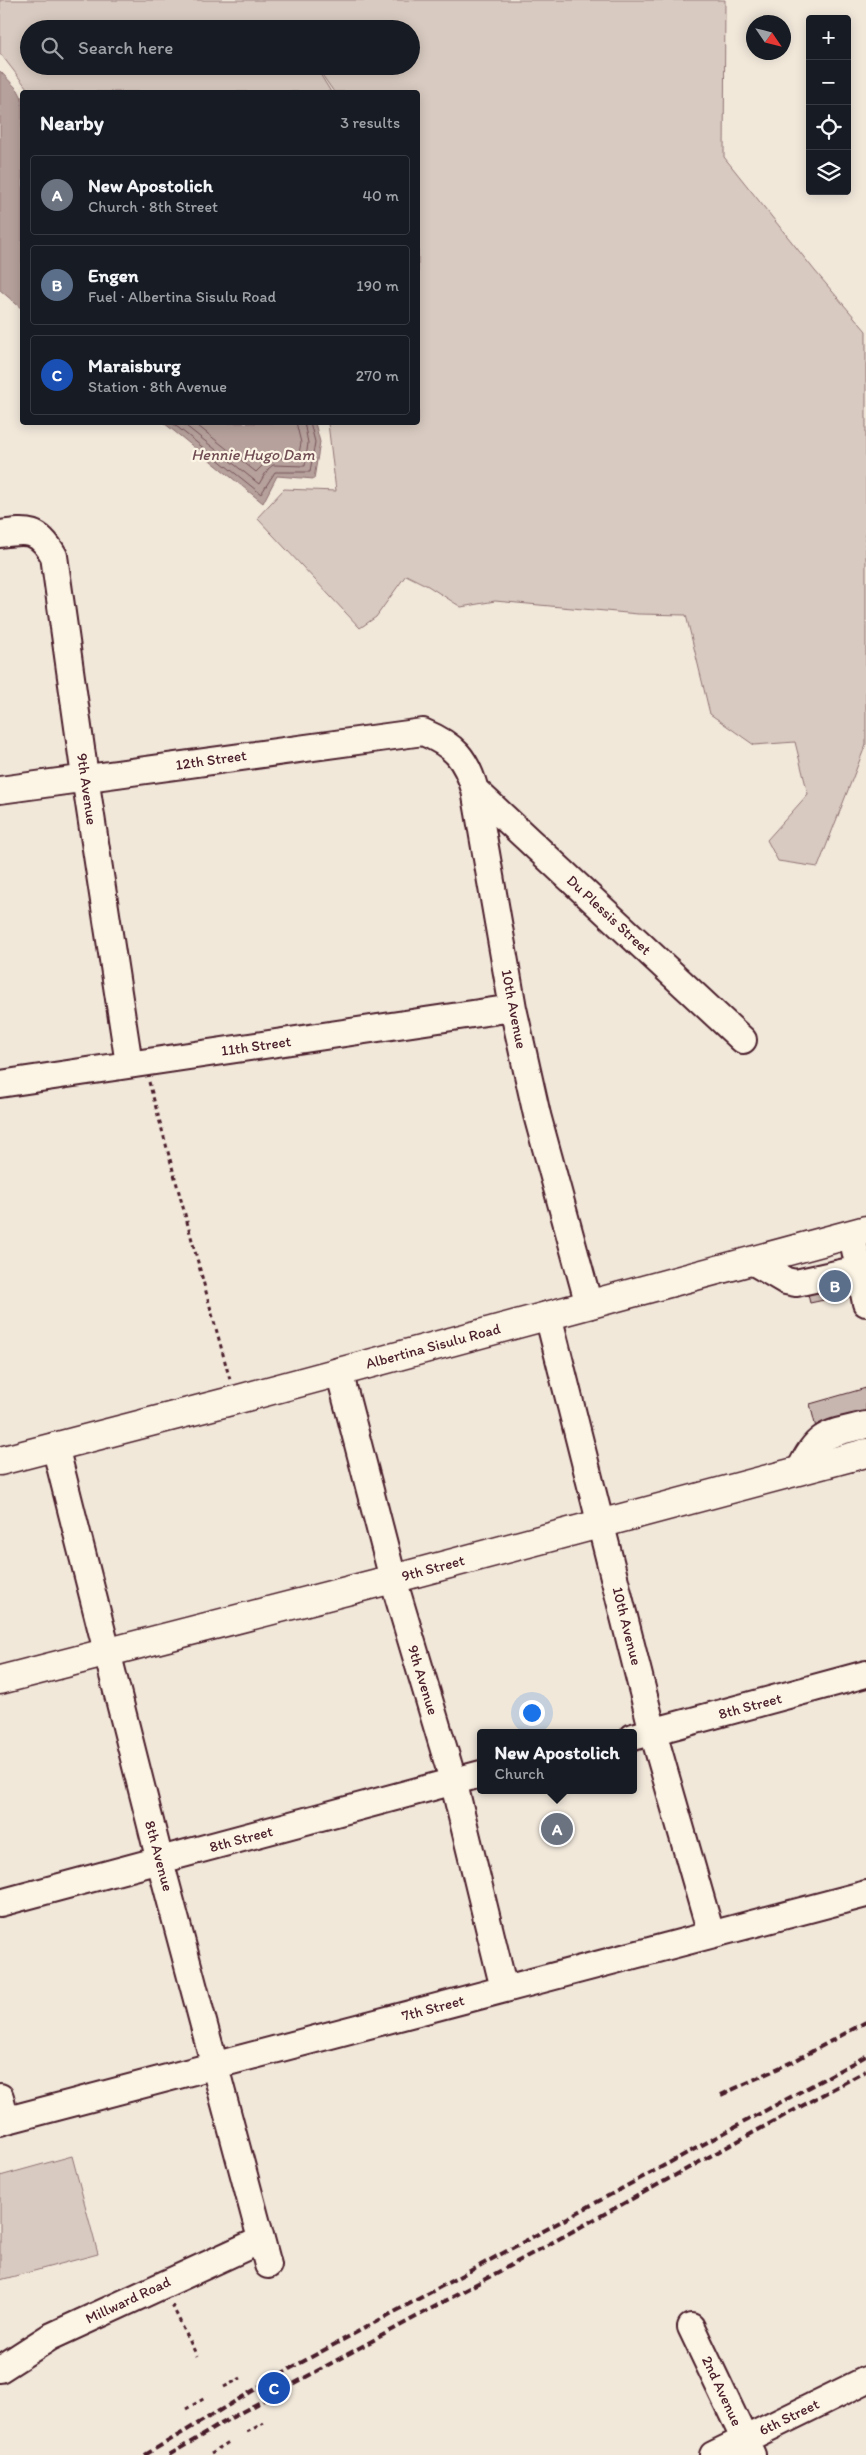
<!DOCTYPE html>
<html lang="en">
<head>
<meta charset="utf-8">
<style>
	body { margin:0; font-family:Itim,sans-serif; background:#242831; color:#f1f3f6 }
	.controls { position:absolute; right:15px; top:15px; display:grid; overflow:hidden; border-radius:5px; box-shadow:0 2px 12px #0003 }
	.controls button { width:45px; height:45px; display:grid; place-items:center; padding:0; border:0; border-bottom:1px solid #363941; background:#171b24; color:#f1f3f6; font:25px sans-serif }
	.compass { position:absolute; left:746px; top:15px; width:45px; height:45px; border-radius:50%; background:#171b24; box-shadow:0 2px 12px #0003; rotate:125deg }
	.you { position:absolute; left:531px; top:1712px; width:18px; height:18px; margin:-12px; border:4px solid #fff; border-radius:50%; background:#1a73e8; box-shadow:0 0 0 8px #1a73e833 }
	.badge { display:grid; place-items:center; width:32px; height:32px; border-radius:50%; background:#db2777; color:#fff; font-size:16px; font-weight:700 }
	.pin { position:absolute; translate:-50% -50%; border:2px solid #fff; box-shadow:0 1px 5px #0006 }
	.popup { position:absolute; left:477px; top:1729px; width:160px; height:65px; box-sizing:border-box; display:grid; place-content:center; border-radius:5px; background:#171b24; filter:drop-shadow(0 1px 4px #0005); font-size:16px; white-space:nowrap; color:#9ea1a6 }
	.popup b { font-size:19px; color:#f1f3f6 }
	.popup::after { content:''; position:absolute; left:50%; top:100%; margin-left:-10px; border:10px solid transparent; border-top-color:#171b24 }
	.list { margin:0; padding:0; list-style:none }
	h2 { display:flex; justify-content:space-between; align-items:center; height:65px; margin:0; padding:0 20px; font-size:21px }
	h2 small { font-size:16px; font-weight:400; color:#9ea1a6 }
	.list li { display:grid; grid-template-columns:32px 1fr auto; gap:15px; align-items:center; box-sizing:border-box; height:80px; margin:0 10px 10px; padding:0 10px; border:1px solid #363941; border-radius:5px }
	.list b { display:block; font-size:19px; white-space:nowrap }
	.list p { margin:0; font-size:16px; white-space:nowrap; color:#9ea1a6 }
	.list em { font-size:16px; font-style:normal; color:#9ea1a6 }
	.icon { flex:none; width:28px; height:28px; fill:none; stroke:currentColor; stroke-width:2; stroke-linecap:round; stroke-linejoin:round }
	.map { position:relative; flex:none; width:866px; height:2455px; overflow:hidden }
	.search { position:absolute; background:#171b24; box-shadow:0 2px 12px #0003; left:20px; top:20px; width:400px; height:55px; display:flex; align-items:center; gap:12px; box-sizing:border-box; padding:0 18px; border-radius:28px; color:#9ea1a6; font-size:19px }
	.panel { position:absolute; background:#171b24; box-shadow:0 2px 12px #0003; left:20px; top:90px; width:400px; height:335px; border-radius:5px }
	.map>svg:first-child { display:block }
	.green { fill:#d8cac0; stroke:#917476 }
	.water { fill:#b6a19c; stroke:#8b6d6f }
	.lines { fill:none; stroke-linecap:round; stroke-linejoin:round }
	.shore { stroke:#755358; stroke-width:1 }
	.building { fill:#c7b6af; stroke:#4a1f2b }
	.minor-casing { stroke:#4a1f2b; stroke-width:30 }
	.major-casing { stroke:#4a1f2b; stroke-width:31 }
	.path { stroke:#4a1f2b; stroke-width:3; stroke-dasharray:4 4; stroke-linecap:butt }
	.minor { stroke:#fcf5e5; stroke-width:26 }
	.major { stroke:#fcf5e5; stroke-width:28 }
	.rail { stroke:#4a1f2b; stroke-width:4; stroke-dasharray:8 4; stroke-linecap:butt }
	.labels { text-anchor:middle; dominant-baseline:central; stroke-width:4.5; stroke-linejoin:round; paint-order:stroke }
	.street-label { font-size:15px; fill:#4a1f2b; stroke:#fcf5e5 }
	.water-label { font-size:16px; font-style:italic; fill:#704c53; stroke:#fcf5e5 }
</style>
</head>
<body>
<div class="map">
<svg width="866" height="2455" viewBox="0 0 866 2455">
	<rect width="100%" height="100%" fill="#f1e8da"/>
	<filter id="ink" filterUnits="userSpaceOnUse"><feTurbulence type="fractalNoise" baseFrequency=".02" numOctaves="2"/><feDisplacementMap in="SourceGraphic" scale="10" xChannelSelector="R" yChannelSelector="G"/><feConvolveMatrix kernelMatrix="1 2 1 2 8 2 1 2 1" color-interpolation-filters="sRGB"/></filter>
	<g filter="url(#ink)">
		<path class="green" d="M 0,0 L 725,0 L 724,157 L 815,271 L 866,331 L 866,744 L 818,867 L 778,861 L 767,840 L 808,794 L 795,742 L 754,745 L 710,714 L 686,615 L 638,614 L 495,601 L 461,607 L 428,586 L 406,575 L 376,617 L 360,628 L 257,518 L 284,489 L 336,491 L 328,423 L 418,422 L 418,92 L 334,92 L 316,66 L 411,66 L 411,29 L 29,29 L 29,66 L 315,66 L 331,92 L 30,92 L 0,53 Z
			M 72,2156 L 98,2254 L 0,2280 L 0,2176 Z"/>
		<path class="water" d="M 0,71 L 18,90 L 22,98 L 22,309 L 0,290 Z
			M 164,423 L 315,423 L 320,442 L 314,479 L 277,476 L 263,503 Z"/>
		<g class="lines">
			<path class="shore" d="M 171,422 L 261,494 L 275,472 L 310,472 L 315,442 L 310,422
				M 181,422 L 259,484 L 268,469 L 273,465 L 305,466 L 308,443 L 304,422
				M 193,422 L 256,472 L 270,458 L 298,458 L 301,443 L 296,422"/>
		</g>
		<path class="building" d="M 847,1272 L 852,1294 L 810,1303 L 805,1282 Z
			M 866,1388 L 866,1413 L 816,1428 L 810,1404 Z"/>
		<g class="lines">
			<defs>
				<path id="minor" d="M 0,534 C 28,530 39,529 54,556 L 85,777 L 129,1064
					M 0,790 L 423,732 C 454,745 466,758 475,790 L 513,1008 L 537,1115 L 589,1305
					M 475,790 L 743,1040
					M 0,1084 L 513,1008
					M 852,1235 L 866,1303
					M 752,1261 L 786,1281 L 796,1283 L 859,1269
					M 548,1315 L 653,1732 L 711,1934
					M 339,1371 L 393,1579 L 453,1780 L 504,1989
					M 55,1446 L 160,1861 L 268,2265
					M 800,1470 C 817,1432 829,1434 866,1425
					M 633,1737 L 866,1674
					M 0,1903 L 481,1774
					M 0,2097 L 6,2120
					M 0,2122 L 866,1894
					M 691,2327 L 752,2455
					M 0,2369 L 50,2337 L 261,2240
					M 713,2455 L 866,2380"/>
				<path id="major" d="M 0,1461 L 235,1400 L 866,1230
					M 0,1680 L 393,1579 L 866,1453"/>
			</defs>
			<use href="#minor" class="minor-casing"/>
			<use href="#major" class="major-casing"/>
			<path class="path" d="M 149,1082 L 230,1380
				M 172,2305 L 197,2356
				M 224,2387 L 241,2378
				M 186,2409 L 205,2398
				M 247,2432 L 264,2423
				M 211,2453 L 229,2442"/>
			<use href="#minor" class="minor"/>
			<use href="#major" class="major"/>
			<path class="rail" d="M 721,2095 L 796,2060 L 866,2022
				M 145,2455 L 291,2368 L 866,2056
				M 169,2455 L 231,2418 L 866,2071"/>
		</g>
	</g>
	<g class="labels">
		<g class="street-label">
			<text transform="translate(211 760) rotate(-8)">12th Street</text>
			<text transform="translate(87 789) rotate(82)">9th Avenue</text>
			<text transform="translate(609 915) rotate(43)">Du Plessis Street</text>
			<text transform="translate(514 1009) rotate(79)">10th Avenue</text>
			<text transform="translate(256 1046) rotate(-8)">11th Street</text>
			<text transform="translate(433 1346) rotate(-15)">Albertina Sisulu Road</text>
			<text transform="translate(433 1568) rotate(-15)">9th Street</text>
			<text transform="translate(627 1626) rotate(76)">10th Avenue</text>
			<text transform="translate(423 1680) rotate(73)">9th Avenue</text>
			<text transform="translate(750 1706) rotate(-15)">8th Street</text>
			<text transform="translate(241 1839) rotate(-15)">8th Street</text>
			<text transform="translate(159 1856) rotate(75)">8th Avenue</text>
			<text transform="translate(433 2008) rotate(-15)">7th Street</text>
			<text transform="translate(128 2300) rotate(-25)">Millward Road</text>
			<text transform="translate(722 2391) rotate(65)">2nd Avenue</text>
			<text transform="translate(789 2417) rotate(-26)">6th Street</text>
		</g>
		<g class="water-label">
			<text x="253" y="454">Hennie Hugo Dam</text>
		</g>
	</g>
</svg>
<div class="controls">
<button>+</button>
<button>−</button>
<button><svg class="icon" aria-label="locate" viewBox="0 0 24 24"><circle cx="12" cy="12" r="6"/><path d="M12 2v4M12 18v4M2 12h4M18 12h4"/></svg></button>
<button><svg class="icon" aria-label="layers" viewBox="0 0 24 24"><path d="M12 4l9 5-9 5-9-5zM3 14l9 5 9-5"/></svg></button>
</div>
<svg class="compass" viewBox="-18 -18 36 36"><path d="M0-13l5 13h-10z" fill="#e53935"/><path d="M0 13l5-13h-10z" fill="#9ea1a6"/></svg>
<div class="you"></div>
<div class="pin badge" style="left:557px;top:1829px;background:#6b7280">A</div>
<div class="popup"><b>New Apostolich</b>Church</div>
<div class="pin badge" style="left:835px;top:1286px;background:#5c6f8a">B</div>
<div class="pin badge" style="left:274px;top:2388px;background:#1a4fb4">C</div>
<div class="search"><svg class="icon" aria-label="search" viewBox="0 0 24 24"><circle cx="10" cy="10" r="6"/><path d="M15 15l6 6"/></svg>Search here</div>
<section class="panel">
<h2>Nearby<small>3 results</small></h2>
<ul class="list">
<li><span class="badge" style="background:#6b7280">A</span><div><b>New Apostolich</b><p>Church · 8th Street</p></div><em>40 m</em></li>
<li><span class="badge" style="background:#5c6f8a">B</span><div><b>Engen</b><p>Fuel · Albertina Sisulu Road</p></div><em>190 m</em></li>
<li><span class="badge" style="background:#1a4fb4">C</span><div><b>Maraisburg</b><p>Station · 8th Avenue</p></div><em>270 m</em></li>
</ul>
</section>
</div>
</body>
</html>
